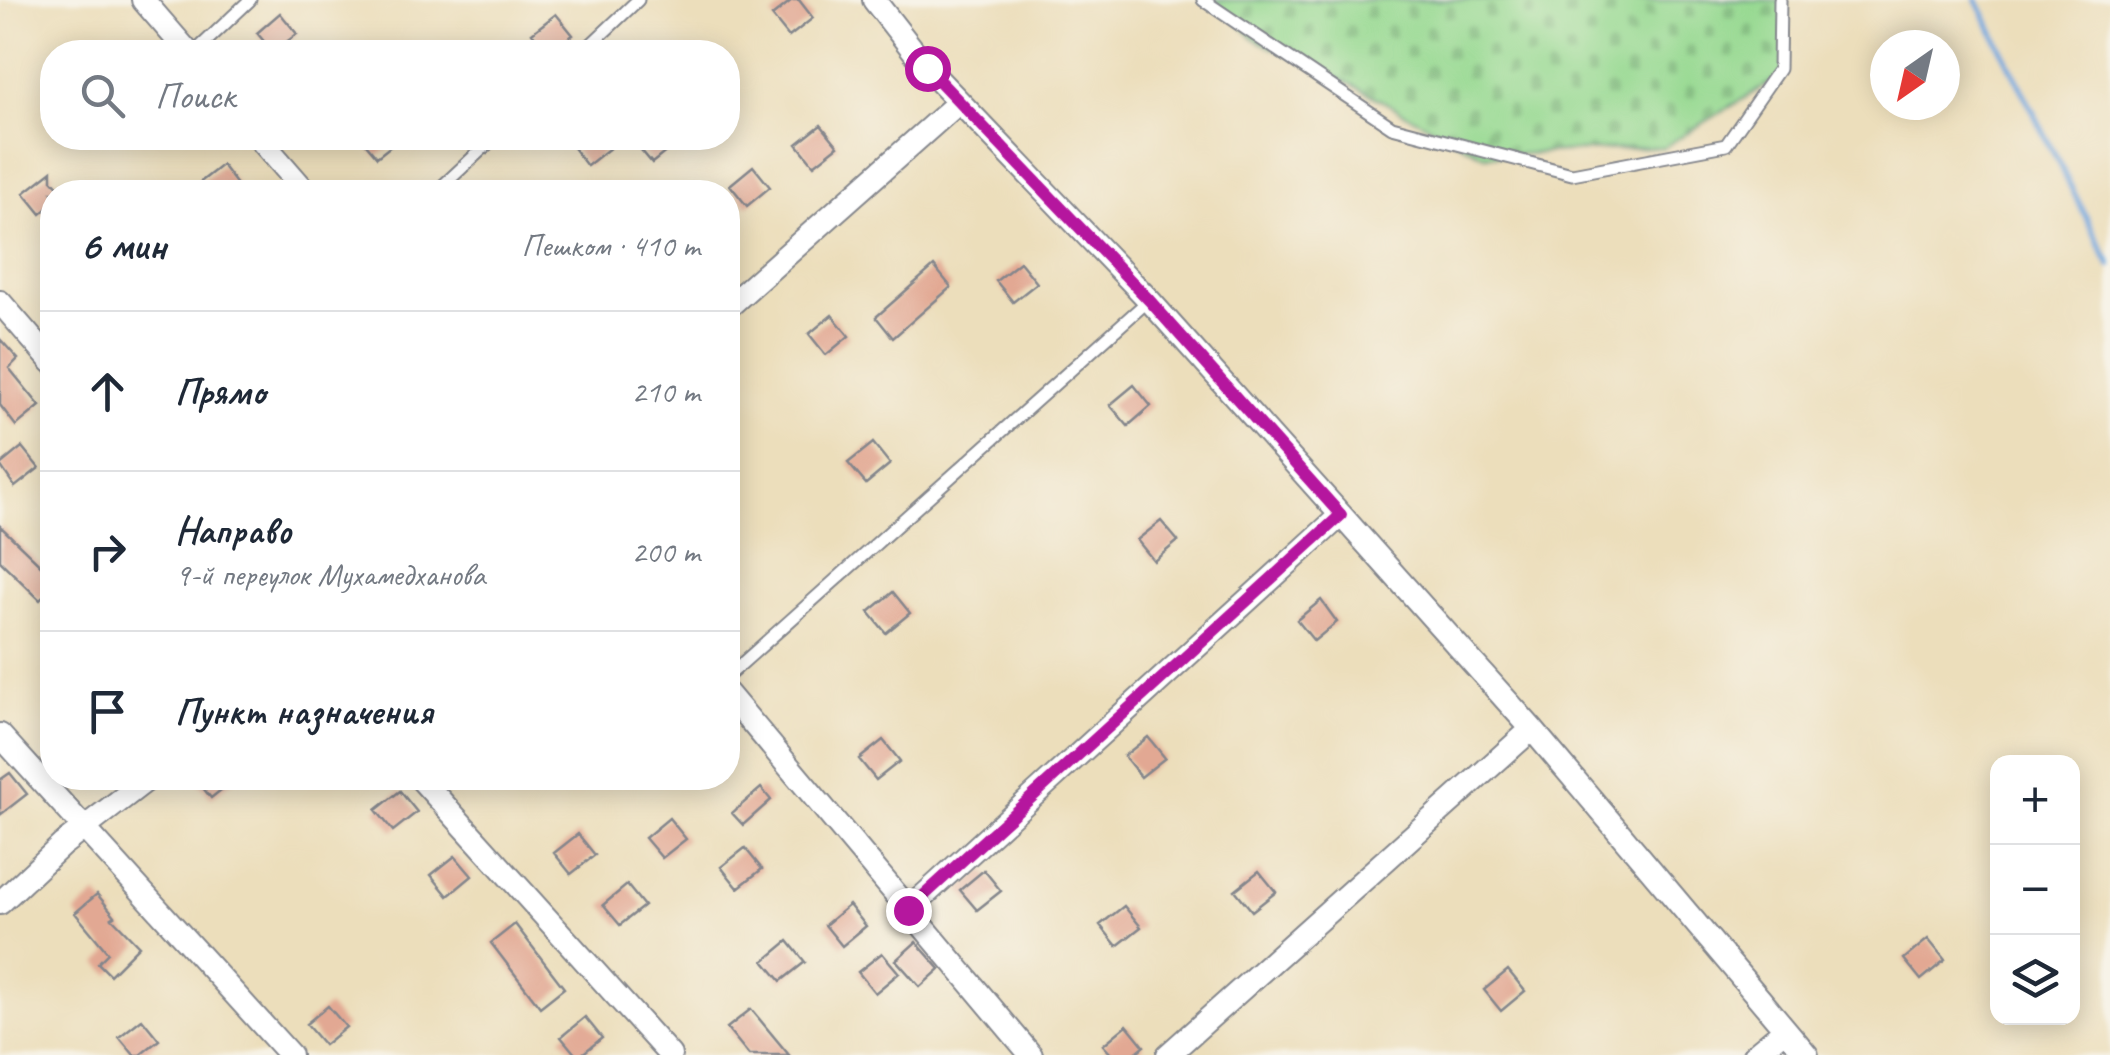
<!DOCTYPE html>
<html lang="ru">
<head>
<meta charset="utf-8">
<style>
	body { margin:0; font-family:Caveat,sans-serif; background:#f2f2f3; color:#1f2937 }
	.controls { position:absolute; right:30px; bottom:30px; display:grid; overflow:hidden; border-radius:20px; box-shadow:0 5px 25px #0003 }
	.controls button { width:90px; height:90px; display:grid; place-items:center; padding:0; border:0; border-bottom:2px solid #e0e1e3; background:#fff; color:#1f2937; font:50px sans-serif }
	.compass { position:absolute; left:1870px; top:30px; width:90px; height:90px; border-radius:50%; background:#fff; box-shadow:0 5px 25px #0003; rotate:214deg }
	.stop { position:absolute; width:30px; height:30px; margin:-22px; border:8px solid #b5179e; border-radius:50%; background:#fff }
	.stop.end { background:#b5179e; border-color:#fff; box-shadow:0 2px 10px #0008 }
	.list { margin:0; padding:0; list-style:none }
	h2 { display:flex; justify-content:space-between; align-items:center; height:130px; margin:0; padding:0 40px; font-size:42px }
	h2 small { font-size:32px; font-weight:400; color:#747a83 }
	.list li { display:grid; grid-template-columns:65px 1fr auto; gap:30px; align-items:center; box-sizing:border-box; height:160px; padding:0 40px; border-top:2px solid #e0e1e3 }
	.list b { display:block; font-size:38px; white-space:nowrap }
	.list p { margin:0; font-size:32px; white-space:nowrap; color:#747a83 }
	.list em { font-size:32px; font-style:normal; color:#747a83 }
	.icon { flex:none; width:55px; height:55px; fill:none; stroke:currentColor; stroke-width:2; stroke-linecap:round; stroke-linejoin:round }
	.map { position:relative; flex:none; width:2110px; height:1055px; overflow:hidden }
	.search { position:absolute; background:#fff; box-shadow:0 5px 25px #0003; left:40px; top:40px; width:700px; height:110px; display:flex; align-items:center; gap:25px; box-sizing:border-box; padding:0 35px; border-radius:40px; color:#747a83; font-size:38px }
	.panel { position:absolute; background:#fff; box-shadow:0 5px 25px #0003; left:40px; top:180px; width:700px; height:610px; border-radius:40px }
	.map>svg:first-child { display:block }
	.cemetery { fill:url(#cemetery-stones); stroke:#588478; stroke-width:2.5 }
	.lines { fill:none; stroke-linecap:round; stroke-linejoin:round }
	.stream { stroke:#6fa5dd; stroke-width:6 }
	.building { fill:#e2a893 }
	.lane-casing { stroke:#84868c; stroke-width:15 }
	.street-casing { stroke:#84868c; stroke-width:26 }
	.lane { stroke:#fff; stroke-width:11 }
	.street { stroke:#fff; stroke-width:22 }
	.route { stroke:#b5179e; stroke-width:12 }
</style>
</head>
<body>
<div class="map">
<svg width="2110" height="1055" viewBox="0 0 2110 1055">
	<defs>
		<pattern id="cemetery-stones" width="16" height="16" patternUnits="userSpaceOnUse" patternTransform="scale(2.5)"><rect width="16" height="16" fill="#96d991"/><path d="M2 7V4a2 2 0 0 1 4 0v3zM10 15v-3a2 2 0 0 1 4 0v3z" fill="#81bb7f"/></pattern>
	</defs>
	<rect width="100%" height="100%" fill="#f7f3e8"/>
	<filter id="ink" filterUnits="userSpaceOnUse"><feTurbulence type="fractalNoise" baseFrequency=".01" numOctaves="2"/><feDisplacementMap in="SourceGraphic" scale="20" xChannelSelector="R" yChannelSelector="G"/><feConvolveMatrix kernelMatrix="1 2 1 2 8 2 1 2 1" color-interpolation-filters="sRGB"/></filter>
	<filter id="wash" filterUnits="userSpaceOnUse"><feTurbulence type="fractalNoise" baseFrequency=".0048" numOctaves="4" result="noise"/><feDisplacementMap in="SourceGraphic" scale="40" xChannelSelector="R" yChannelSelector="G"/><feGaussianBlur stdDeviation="2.25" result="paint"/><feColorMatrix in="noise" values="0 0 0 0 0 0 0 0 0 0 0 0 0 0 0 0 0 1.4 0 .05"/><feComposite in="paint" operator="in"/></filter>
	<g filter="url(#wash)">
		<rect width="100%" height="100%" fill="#ecdebb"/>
		<path class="cemetery" d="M 1211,0 L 1787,0 L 1784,74 L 1664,147 L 1484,156 L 1351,84 L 1256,40 Z"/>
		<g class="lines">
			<path class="stream" d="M 1977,0 L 2110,265"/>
		</g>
		<g id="blocks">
			<path class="building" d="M 792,0 L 799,0 L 813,18 L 789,37 L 772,16 Z
				M 280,13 L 297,34 L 273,52 L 257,33 Z
				M 556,14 L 573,35 L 548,52 L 532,33 Z
				M 821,125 L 838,146 L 814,165 L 797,144 Z
				M 361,138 L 401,138 L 377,157 Z
				M 580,138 L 604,138 L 611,147 L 587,166 L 571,145 Z
				M 631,138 L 683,138 L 652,163 Z
				M 222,165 L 238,186 L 230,192 L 205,192 L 198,184 Z
				M 753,166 L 770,187 L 747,206 L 730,185 Z
				M 52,171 L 52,180 L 63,192 L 52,192 L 52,205 L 41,214 L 24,193 Z
				M 1020,262 L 1037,283 L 1013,302 L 996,281 Z
				M 934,266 L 951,287 L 893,338 L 876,317 Z
				M 832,315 L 849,336 L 826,355 L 809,334 Z
				M 0,339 L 18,359 L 9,368 L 40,406 L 16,426 L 0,405 Z
				M 1134,385 L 1151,406 L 1128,426 L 1110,405 Z
				M 873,443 L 890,464 L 866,484 L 848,463 Z
				M 22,447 L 39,468 L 15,487 L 0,465 Z
				M 1161,521 L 1178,541 L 1154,561 L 1137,540 Z
				M 0,526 L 52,576 L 52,587 L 40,600 L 0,561 Z
				M 893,592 L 910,613 L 886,633 L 869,612 Z
				M 1321,600 L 1337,622 L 1314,641 L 1297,620 Z
				M 1148,737 L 1165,758 L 1141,777 L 1124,756 Z
				M 883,740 L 900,761 L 876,780 L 859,759 Z
				M 10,773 L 27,794 L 0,815 L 0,780 Z
				M 195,778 L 236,778 L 211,798 Z
				M 761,788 L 771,800 L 743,825 L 732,813 Z
				M 400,791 L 417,812 L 393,831 L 376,810 Z
				M 669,818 L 686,839 L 662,858 L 645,838 Z
				M 578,834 L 595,855 L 571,874 L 554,853 Z
				M 745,848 L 762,869 L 738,888 L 721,867 Z
				M 455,856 L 472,876 L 448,896 L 431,875 Z
				M 984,870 L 1001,891 L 977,910 L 960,890 Z
				M 1259,871 L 1276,892 L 1252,911 L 1235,890 Z
				M 627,885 L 644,906 L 620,925 L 603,905 Z
				M 97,894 L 115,916 L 112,918 L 139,946 L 110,975 L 98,963 L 108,953 L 75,913 Z
				M 849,905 L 866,926 L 842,946 L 825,925 Z
				M 1124,906 L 1141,927 L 1117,946 L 1100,925 Z
				M 515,924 L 564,988 L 540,1007 L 491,943 Z
				M 1928,939 L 1945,960 L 1921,980 L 1904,959 Z
				M 788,941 L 805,962 L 781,981 L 764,961 Z
				M 916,942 L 940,969 L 920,987 L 896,960 Z
				M 882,953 L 899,973 L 875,993 L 858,972 Z
				M 1508,970 L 1525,991 L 1501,1011 L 1484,990 Z
				M 328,1006 L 346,1027 L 324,1045 L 306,1024 Z
				M 751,1009 L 789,1055 L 749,1055 L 727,1028 Z
				M 585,1017 L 602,1038 L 581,1055 L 576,1055 L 561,1037 Z
				M 142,1019 L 159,1040 L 140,1055 L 134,1055 L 119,1037 Z
				M 1127,1025 L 1144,1046 L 1133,1055 L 1112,1055 L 1103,1045 Z"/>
		</g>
	</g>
	<g filter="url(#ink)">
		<use href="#blocks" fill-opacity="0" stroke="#84868c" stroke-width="2.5"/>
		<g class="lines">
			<defs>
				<path id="lane" d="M 1203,0 L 1392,127 L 1572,174 L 1726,145 L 1779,69 L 1780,0
					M 195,52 L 250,0
					M 583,52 L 638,0
					M 436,192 L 494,138
					M 728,676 L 1149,300"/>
				<path id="street" d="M 143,0 L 188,52
					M 874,0 L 927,68 L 1149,300 L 1532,729 L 1807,1055
					M 259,138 L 306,192
					M 0,302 L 52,362
					M 728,307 L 959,102
					M 728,694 L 1031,1055
					M 0,735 L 290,1055
					M 420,778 L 670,1055
					M 0,903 L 62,845 L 149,778
					M 908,910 L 1341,515
					M 1168,1055 L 1532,729
					M 1754,1055 L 1783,1031"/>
			</defs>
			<use href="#lane" class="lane-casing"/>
			<use href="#street" class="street-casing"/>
			<use href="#lane" class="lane"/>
			<use href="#street" class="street"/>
		</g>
	</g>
	<g class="lines" filter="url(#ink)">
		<path class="route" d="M 908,910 L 1341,515 L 1149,300 L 927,68"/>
	</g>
</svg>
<div class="controls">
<button>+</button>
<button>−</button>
<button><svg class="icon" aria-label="layers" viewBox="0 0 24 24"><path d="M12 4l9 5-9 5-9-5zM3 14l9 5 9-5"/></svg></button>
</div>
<svg class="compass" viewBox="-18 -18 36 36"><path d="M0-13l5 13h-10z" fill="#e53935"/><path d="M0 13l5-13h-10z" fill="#747a83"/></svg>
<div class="stop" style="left:927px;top:68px"></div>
<div class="stop end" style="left:908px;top:910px"></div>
<div class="search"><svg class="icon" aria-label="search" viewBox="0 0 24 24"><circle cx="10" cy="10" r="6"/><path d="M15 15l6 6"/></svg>Поиск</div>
<section class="panel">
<h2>6 мин<small>Пешком · 410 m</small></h2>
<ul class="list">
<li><svg class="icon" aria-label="ahead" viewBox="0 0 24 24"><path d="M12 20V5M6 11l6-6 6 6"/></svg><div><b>Прямо</b></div><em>210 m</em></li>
<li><svg class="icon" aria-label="right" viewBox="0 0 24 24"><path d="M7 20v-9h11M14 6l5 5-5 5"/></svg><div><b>Направо</b><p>9-й переулок Мухамедханова</p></div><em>200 m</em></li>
<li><svg class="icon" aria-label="arrive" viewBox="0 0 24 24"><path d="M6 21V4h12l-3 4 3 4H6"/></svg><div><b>Пункт назначения</b></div></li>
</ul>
</section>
</div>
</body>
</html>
